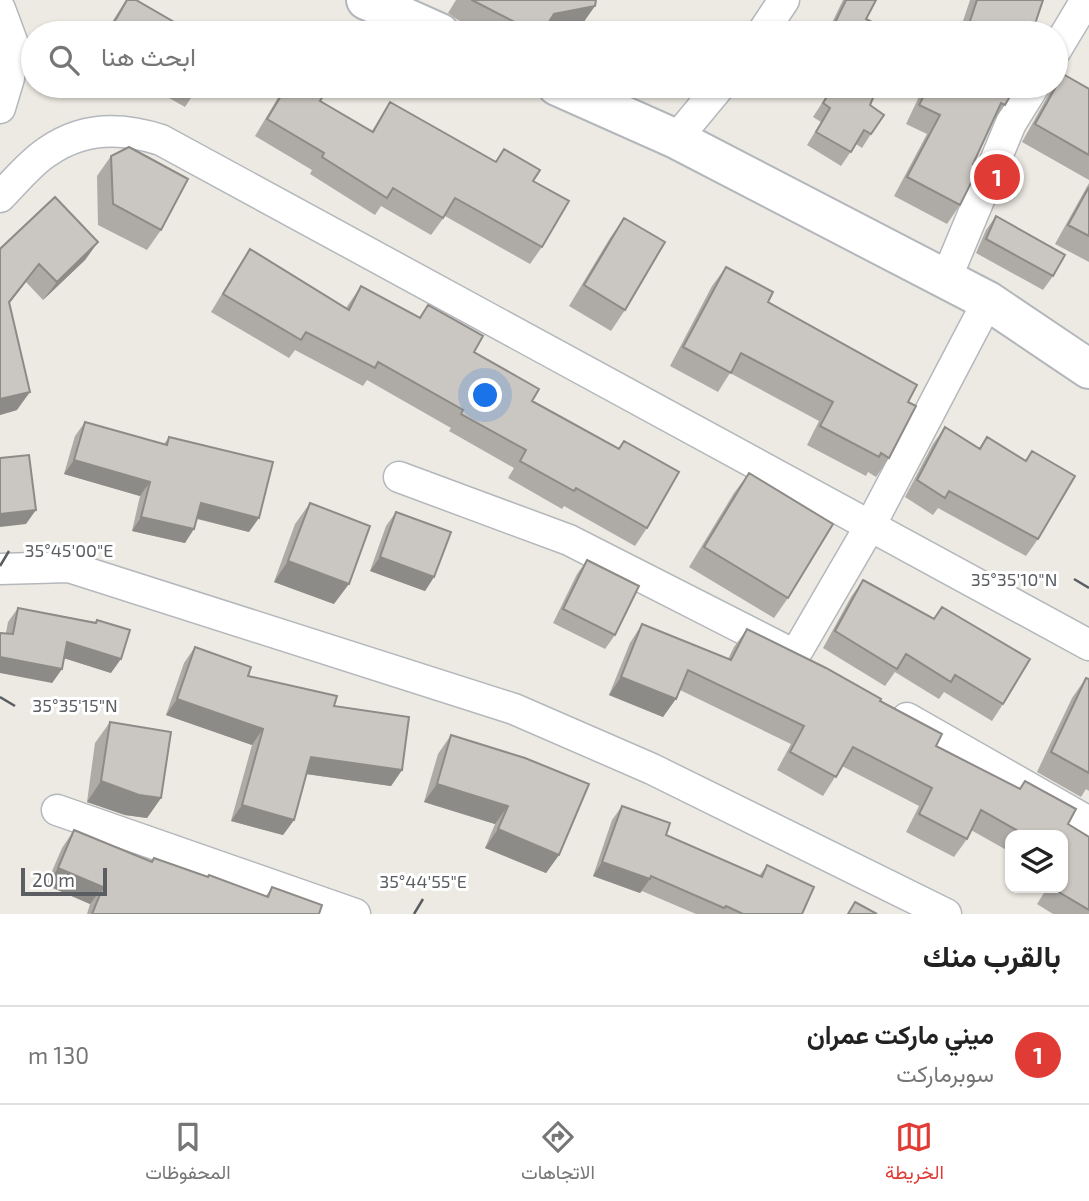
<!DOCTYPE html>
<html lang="ar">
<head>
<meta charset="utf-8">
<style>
	body { margin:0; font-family:"Exo 2",Vazirmatn,sans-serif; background:#f6f6f6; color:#222; direction:rtl }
	.controls { position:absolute; right:21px; bottom:21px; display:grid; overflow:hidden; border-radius:14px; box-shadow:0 2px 5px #0004 }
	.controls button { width:63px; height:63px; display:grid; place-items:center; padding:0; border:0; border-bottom:2px solid #e0e0e0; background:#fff; color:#222; font:35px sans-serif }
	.scale { position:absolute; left:21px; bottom:18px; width:86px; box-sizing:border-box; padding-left:7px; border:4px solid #5a5e62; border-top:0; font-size:19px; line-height:24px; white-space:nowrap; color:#5a5e62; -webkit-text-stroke:5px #fff; paint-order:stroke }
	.you { position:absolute; left:486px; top:396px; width:24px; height:24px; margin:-18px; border:5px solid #fff; border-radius:50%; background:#1a73e8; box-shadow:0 0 0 10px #1a73e833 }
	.badge { display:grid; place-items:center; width:46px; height:46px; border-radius:50%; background:#e03b35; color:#fff; font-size:23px; font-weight:700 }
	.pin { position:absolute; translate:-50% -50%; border:4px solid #fff; box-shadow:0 2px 7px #0006 }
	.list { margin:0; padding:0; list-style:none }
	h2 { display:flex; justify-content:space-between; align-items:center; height:91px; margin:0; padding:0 28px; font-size:30px }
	h2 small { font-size:23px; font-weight:400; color:#767676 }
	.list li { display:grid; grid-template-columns:46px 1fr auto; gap:21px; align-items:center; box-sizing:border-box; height:98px; padding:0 28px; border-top:2px solid #e0e0e0 }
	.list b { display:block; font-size:26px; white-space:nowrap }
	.list p { margin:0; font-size:23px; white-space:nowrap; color:#767676 }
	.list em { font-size:23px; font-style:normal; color:#767676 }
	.icon { flex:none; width:38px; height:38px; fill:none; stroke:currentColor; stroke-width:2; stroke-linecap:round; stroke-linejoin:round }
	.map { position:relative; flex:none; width:1089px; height:914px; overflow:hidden; direction:ltr }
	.search { position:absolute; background:#fff; box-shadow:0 2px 5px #0004; left:21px; right:21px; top:21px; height:77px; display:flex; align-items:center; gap:18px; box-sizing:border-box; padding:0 24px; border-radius:38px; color:#767676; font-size:26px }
	.sheet { height:189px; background:#fff }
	nav { display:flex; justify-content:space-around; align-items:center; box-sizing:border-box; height:98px; border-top:2px solid #e0e0e0; background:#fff; font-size:19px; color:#767676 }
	nav a { display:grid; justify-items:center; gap:4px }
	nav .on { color:#e03b35 }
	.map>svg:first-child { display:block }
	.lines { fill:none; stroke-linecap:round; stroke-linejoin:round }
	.street-casing { stroke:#b4b8bc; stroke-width:33 }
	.secondary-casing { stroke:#b3b7bc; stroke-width:42 }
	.street { stroke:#fff; stroke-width:30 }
	.secondary { stroke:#fff; stroke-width:38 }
	.wall { fill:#aeaaa6 }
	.shaded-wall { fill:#8d8b87 }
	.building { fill:#cac6c1; stroke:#8d8b87; stroke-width:2 }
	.ticks { fill:none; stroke:#5a5e62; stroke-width:2.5 }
	.ticks-label { font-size:18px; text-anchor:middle; fill:#5a5e62; stroke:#fff; stroke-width:6; stroke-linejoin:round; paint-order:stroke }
</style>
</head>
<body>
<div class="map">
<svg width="1089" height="914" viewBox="0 0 1089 914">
	<rect width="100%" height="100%" fill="#eceae2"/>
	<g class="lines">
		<defs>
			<path id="street" d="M 0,9 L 13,44 L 9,78 L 0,108
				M 762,33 L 784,0
				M 1056,50 L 1086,0
				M 676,139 L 720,86
				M 0,197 C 15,182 30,163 47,152 C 82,127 122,127 161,140 L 1089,645
				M 946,279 L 1011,123 L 1034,86
				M 399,477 L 569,540 L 781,648
				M 0,569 L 69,567 L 514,709 L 652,769 L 946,914
				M 795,655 L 870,526 L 988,301
				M 907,718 L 1089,822
				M 57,810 L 355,914"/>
			<path id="secondary" d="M 366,0 L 440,33
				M 557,86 L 676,139 L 988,301 L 1089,369"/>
		</defs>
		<use href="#street" class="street-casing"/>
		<use href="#secondary" class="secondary-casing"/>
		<use href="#street" class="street"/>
		<use href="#secondary" class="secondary"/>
	</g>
	<path class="wall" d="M 126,0 L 193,33 L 105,33 Z
		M 456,0 L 596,0 L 581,26 L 545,33 L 483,33 L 458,20 L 448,13 Z
		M 843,0 L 876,0 L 866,19 L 894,33 L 827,33 Z
		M 970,0 L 1043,0 L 1032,33 L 959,33 Z
		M 1063,74 L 1089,89 L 1089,180 L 1022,142 L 1050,92 L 1054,86 L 1056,86 L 1056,84 Z
		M 148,86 L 199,86 L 185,107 Z
		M 285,86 L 329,86 L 320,101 L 372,131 L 390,102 L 495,162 L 504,149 L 533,181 L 542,247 L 530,264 L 445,216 L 431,235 L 381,206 L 375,215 L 310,174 L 312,170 L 255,136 Z
		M 810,86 L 878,86 L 870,105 L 871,134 L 862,148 L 856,144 L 841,166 L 807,145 L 821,122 L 813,117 L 827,95 Z
		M 924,86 L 1016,86 L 1005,105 L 991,124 L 973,164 L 960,205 L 947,224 L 894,196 L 927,134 L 906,124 Z
		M 111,156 L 161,230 L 147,250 L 98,225 L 97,176 Z
		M 1089,183 L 1089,262 L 1055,244 Z
		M 996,216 L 1053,276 L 1043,290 L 976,253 L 986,230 Z
		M 624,218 L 625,310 L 611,331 L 569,306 L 610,238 Z
		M 98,242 L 85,260 L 43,300 L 26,282 L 9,304 L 17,410 L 0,415 L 0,249 Z
		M 250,249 L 346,308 L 361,286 L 419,318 L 428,305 L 474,352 L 532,401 L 618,449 L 624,441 L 647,528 L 635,546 L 564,506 L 562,509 L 508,478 L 514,468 L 449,431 L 451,428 L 367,380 L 363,386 L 295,350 L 289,358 L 211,312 L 238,267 Z
		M 726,267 L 768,302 L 908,402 L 889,458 L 876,477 L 868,472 L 866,476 L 807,445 L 819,421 L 730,373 L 718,392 L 670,366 L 712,286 Z
		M 85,422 L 164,444 L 169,437 L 249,532 L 197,519 L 185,543 L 132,531 L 140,496 L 64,474 L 75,436 Z
		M 945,427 L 979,448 L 987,437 L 1025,461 L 1032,451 L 1038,539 L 1026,556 L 938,508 L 933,515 L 905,497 L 933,444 Z
		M 749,473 L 788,598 L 774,618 L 689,567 L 734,493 Z
		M 310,503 L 334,604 L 274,582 L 295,524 Z
		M 396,512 L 434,577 L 425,591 L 370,571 L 386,526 Z
		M 587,560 L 615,635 L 605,649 L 553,623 L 577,574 Z
		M 863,580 L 934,619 L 942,607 L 1003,704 L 992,721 L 944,692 L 939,699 L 895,672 L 885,686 L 823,648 L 851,597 Z
		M 18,608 L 95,622 L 97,620 L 111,673 L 64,658 L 62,669 L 52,683 L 6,633 L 8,622 Z
		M 642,624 L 728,659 L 734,647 L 747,629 L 880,701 L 936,746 L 1020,789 L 1025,781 L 1068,824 L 1089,837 L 1089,914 L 1053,914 L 1037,904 L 1047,888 L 1063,888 L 1063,835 L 1010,835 L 1010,852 L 971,830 L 967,839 L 954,857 L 906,832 L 919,806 L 842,766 L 823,796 L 777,770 L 791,744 L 680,690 L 663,717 L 609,695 L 630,643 Z
		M 195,647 L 248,676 L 334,706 L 402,770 L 391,786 L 306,774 L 294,820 L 283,835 L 231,821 L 252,745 L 166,715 L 184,663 Z
		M 1086,678 L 1089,679 L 1089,791 L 1086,789 L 1081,797 L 1037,772 L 1072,698 Z
		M 110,722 L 161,798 L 147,818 L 125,815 L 87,802 L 95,743 Z
		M 451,735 L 559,855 L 546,873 L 485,848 L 495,824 L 424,802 L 438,754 Z
		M 622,806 L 666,835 L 759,876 L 767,865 L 802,914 L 696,914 L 642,891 L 640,893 L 593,876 L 612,820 Z
		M 74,830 L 151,862 L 154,858 L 266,896 L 272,887 L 319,914 L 87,914 L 90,904 L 46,885 L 62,848 Z"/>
	<path class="shaded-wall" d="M 595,6 L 581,26 L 541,33 L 554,14 Z
		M 98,242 L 85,260 L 43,300 L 57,282 Z
		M 39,264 L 26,282 L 0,315 L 9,302 Z
		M 30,392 L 17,410 L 0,415 L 0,399 Z
		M 74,460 L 150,482 L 140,496 L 64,474 Z
		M 201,503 L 259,518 L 249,532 L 191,517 Z
		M 36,510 L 26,524 L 0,527 L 0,514 Z
		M 141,517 L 194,529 L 185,543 L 132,531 Z
		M 380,557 L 434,577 L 425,591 L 370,571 Z
		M 288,561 L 349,584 L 334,604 L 274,582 Z
		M 67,642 L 121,659 L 111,673 L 57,656 Z
		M 0,657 L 62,669 L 52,683 L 0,673 Z
		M 621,677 L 676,699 L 663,717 L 609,695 Z
		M 177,699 L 263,729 L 252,745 L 166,715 Z
		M 311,757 L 402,770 L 391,786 L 299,773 Z
		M 101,781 L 161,798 L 147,818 L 125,815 L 87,802 Z
		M 437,784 L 508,806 L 495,824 L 424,802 Z
		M 242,805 L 294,820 L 283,835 L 231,821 Z
		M 498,829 L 559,855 L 546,873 L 485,848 Z
		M 602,862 L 650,879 L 640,893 L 593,876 Z
		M 58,868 L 103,887 L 90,904 L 46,885 Z"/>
	<path class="building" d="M 127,0 L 136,0 L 193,33 L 108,33 Z
		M 472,0 L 471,0 L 596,0 L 595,6 L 554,14 L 542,33 L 536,33 Z
		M 846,0 L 876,0 L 866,19 L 894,33 L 830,33 Z
		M 977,0 L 1043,0 L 1032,33 L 966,33 Z
		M 1063,74 L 1089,89 L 1089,155 L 1035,124 Z
		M 287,86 L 329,86 L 320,101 L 373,132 L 390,102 L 496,162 L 504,149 L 540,170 L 533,181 L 569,201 L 542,247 L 455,198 L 443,218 L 393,188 L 387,198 L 322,157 L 324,153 L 267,119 Z
		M 834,86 L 878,86 L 870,105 L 884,115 L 871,134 L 864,130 L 851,152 L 816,132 L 830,108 L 823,103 Z
		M 929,86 L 1016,86 L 1005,105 L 1001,103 L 973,164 L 979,167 L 960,205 L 907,177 L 940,115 L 919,105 Z
		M 129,147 L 188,179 L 161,230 L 113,204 L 111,156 Z
		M 1089,187 L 1089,236 L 1068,225 Z
		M 55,197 L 98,242 L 57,282 L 39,264 L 9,302 L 30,392 L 0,399 L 0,249 Z
		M 996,216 L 1065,255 L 1053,276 L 986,239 Z
		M 624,218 L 665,242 L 625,310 L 584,285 Z
		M 250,249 L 349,310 L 361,286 L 420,318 L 428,305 L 483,336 L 474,352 L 539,389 L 532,401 L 619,449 L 624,441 L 679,472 L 647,528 L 576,488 L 574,491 L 520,461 L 526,450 L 461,414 L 463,410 L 378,362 L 375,368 L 306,332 L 301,340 L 223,294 Z
		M 726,267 L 773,292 L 768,302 L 917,385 L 908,402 L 916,406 L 889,458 L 881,453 L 879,457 L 820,426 L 833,402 L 741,353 L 731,373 L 683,347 Z
		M 85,422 L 167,445 L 169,437 L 273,462 L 259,518 L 201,503 L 194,529 L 141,517 L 150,482 L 74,460 Z
		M 945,427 L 980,449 L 987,437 L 1026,461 L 1032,451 L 1075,476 L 1038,539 L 949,491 L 945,498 L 917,480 Z
		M 29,455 L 36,510 L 0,514 L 0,458 Z
		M 749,473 L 833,524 L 788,598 L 704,547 Z
		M 310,503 L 370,526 L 349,584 L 288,561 Z
		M 396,512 L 451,532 L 434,577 L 380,557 Z
		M 587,560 L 639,586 L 615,635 L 563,609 Z
		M 863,580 L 934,619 L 942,607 L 1030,659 L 1003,704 L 955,675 L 951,682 L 906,654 L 897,669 L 835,631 Z
		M 18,608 L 96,623 L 97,620 L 130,630 L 121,659 L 67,642 L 62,669 L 0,657 L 0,633 L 13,634 Z
		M 642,624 L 731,660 L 747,629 L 826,668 L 881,699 L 880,701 L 942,734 L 936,746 L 1020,789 L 1025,781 L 1076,809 L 1068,824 L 1089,837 L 1089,910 L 1052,888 L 1063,888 L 1063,864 L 1066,859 L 1063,857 L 1063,835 L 1025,835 L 981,810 L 967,839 L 919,814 L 932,788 L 853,747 L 836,777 L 790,752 L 804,726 L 688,670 L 676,699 L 621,677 Z
		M 195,647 L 251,667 L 248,676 L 337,696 L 334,706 L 409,717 L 402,770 L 311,757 L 294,820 L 242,805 L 263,729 L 177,699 Z
		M 1086,678 L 1089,679 L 1089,773 L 1051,752 Z
		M 110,722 L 171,732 L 161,798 L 139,795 L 101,781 Z
		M 451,735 L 525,758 L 589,784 L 559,855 L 498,829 L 508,806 L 437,784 Z
		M 622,806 L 670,823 L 666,835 L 762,877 L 767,865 L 814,887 L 802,914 L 743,914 L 726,906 L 724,908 L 651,876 L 650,879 L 602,862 Z
		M 74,830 L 152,862 L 154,858 L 208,877 L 209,875 L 268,897 L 272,887 L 322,905 L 319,914 L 92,914 L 103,887 L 58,868 Z
		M 855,902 L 877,914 L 848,914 Z"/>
	<path class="ticks" d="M 0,566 L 9,551M 1074,579 L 1089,588M 0,697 L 15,706M 414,914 L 423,899"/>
	<g class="ticks-label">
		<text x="69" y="557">35°45'00"E</text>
		<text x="1014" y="586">35°35'10"N</text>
		<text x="75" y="712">35°35'15"N</text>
		<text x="423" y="888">35°44'55"E</text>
	</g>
</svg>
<div class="controls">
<button><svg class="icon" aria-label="layers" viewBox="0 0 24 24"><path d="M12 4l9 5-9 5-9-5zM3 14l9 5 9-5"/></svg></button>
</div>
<div class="scale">20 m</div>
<div class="you"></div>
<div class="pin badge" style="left:997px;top:177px">1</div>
<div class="search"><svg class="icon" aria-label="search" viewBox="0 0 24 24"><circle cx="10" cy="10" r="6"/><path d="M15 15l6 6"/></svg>ابحث هنا</div>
</div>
<section class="sheet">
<h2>بالقرب منك<small></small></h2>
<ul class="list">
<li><span class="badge">1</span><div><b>ميني ماركت عمران</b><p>سوبرماركت</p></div><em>130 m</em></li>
</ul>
</section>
<nav>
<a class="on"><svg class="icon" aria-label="map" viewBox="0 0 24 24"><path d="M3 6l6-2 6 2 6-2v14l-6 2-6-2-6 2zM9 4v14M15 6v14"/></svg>الخريطة</a>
<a><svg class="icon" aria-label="directions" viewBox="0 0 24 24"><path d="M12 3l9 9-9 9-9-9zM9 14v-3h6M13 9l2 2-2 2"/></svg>الاتجاهات</a>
<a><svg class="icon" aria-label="saved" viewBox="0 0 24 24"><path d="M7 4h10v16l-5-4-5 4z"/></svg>المحفوظات</a>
</nav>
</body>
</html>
